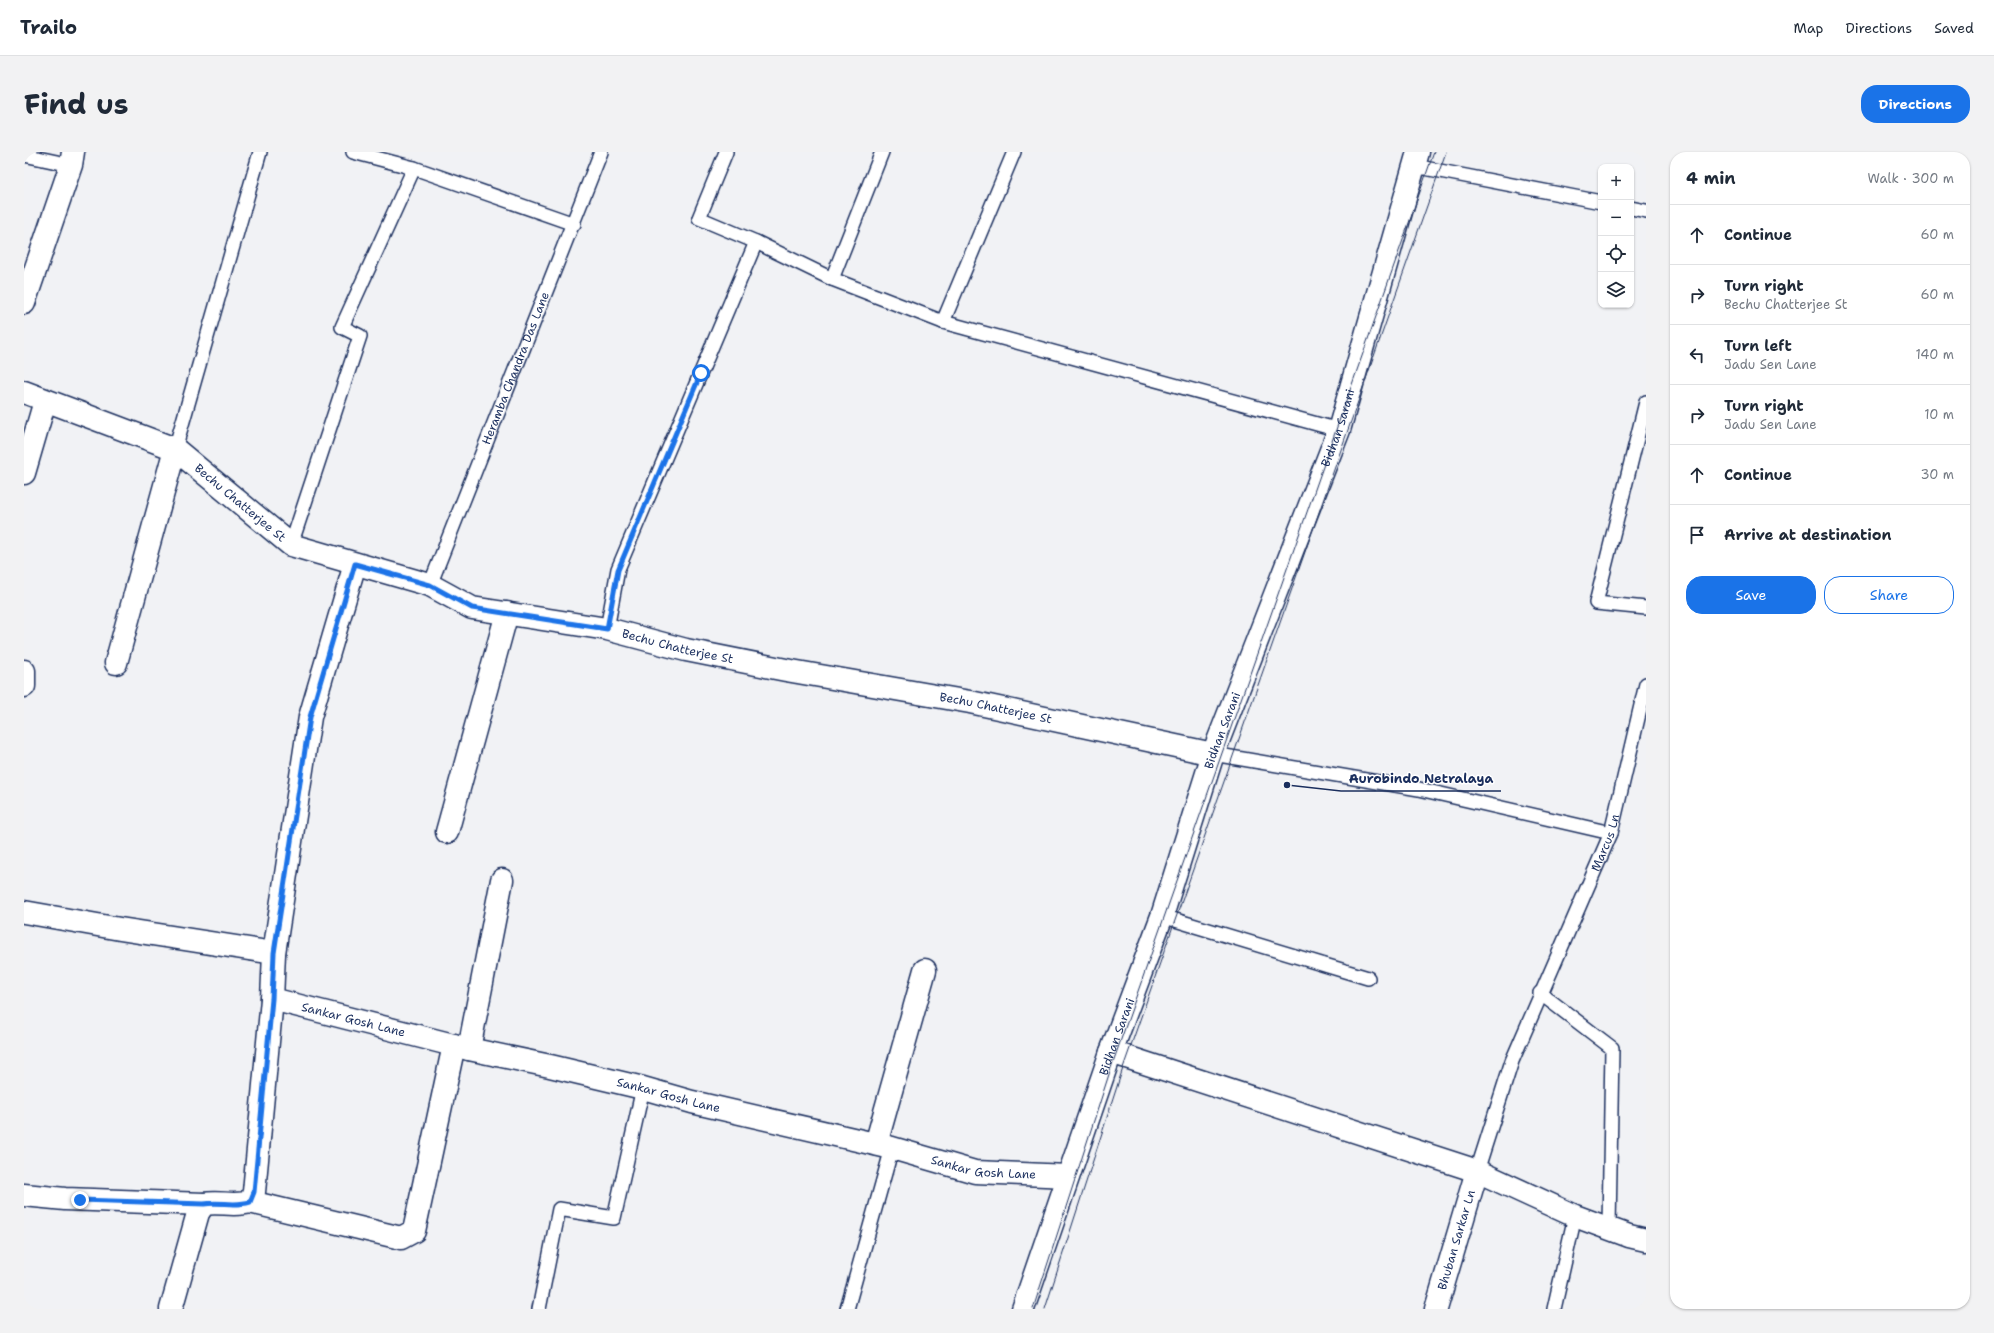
<!DOCTYPE html>
<html lang="en">
<head>
<meta charset="utf-8">
<style>
	body { margin:0; font-family:"Shantell Sans",sans-serif; background:#f2f2f3; color:#1f2937 }
	.controls { position:absolute; right:12px; top:12px; display:grid; overflow:hidden; border-radius:8px; box-shadow:0 1px 3px #0004 }
	.controls button { width:36px; height:36px; display:grid; place-items:center; padding:0; border:0; border-bottom:1px solid #e0e1e3; background:#fff; color:#1f2937; font:20px sans-serif }
	.stop { position:absolute; width:12px; height:12px; margin:-9px; border:3px solid #1a73e8; border-radius:50%; background:#fff }
	.stop.end { background:#1a73e8; border-color:#fff; box-shadow:0 1px 4px #0008 }
	.list { margin:0; padding:0; list-style:none }
	h2 { display:flex; justify-content:space-between; align-items:center; height:52px; margin:0; padding:0 16px; font-size:17px }
	h2 small { font-size:13px; font-weight:400; color:#747a83 }
	.list li { display:grid; grid-template-columns:26px 1fr auto; gap:12px; align-items:center; box-sizing:border-box; height:60px; padding:0 16px; border-top:1px solid #e0e1e3 }
	.list b { display:block; font-size:15px; white-space:nowrap }
	.list p { margin:0; font-size:13px; white-space:nowrap; color:#747a83 }
	.list em { font-size:13px; font-style:normal; color:#747a83 }
	.actions { display:flex; gap:8px; padding:12px 16px }
	.actions a { flex:1; padding:9px 0; border:1px solid #1a73e8; border-radius:16px; text-align:center; font-size:14px; color:#1a73e8 }
	.actions .main { background:#1a73e8; color:#fff }
	.icon { flex:none; width:22px; height:22px; fill:none; stroke:currentColor; stroke-width:2; stroke-linecap:round; stroke-linejoin:round }
	.map { position:relative; flex:none; width:1622px; height:1157px; overflow:hidden; border-radius:16px }
	header { display:flex; align-items:center; gap:24px; box-sizing:border-box; height:56px; padding:0 20px; background:#fff; border-bottom:1px solid #e0e1e3 }
	header strong { font-size:19px }
	nav { display:flex; gap:22px; margin-inline-start:auto; font-size:14px }
	.intro { display:flex; align-items:center; justify-content:space-between; box-sizing:border-box; height:96px; padding:0 24px }
	h1 { margin:0; font-size:28px }
	.button { padding:10px 18px; border-radius:16px; background:#1a73e8; color:#fff; font-size:14px; font-weight:700 }
	main { display:flex; gap:24px; padding:0 24px }
	aside { flex:1; background:#fff; border-radius:16px; box-shadow:0 1px 3px #0004 }
	.map>svg:first-child { display:block }
	.lines { fill:none; stroke-linecap:round; stroke-linejoin:round }
	.lane-casing { stroke:#1b2f5e; stroke-width:16 }
	.street-casing { stroke:#1b2f5e; stroke-width:25 }
	.secondary-casing { stroke:#1b2f5e; stroke-width:25 }
	.lane { stroke:#fff; stroke-width:13 }
	.street { stroke:#fff; stroke-width:22 }
	.secondary { stroke:#fff; stroke-width:22 }
	.tram { stroke:#1b2f5e; stroke-width:1 }
	.route { stroke:#1a73e8; stroke-width:5 }
	.labels { text-anchor:middle; dominant-baseline:central; stroke-width:3; stroke-linejoin:round; paint-order:stroke }
	.street-label { font-size:12px; fill:#1b2f5e; stroke:#fff }
	.leader { fill:none; stroke:#1b2f5e; stroke-width:1.5 }
	.callout-dot { fill:#1b2f5e; stroke:#fff; stroke-width:1.5 }
	.callout-label { font-size:13px; text-anchor:middle; font-weight:bold; fill:#1b2f5e; stroke:#fff; stroke-width:3; stroke-linejoin:round; paint-order:stroke }
</style>
</head>
<body>
<header>
<strong>Trailo</strong>
<nav><a>Map</a><a>Directions</a><a>Saved</a></nav>
</header>
<div class="intro"><h1>Find us</h1><a class="button">Directions</a></div>
<main>
<div class="map">
<svg width="1622" height="1157" viewBox="0 0 1622 1157">
	<rect width="100%" height="100%" fill="#f1f2f5"/>
	<filter id="ink" filterUnits="userSpaceOnUse"><feTurbulence type="fractalNoise" baseFrequency=".025" numOctaves="2"/><feDisplacementMap in="SourceGraphic" scale="8" xChannelSelector="R" yChannelSelector="G"/><feConvolveMatrix kernelMatrix="1 2 1 2 8 2 1 2 1" color-interpolation-filters="sRGB"/></filter>
	<g filter="url(#ink)">
		<g class="lines">
			<defs>
				<g id="lane">
					<path d="M 329,0 L 390,16 L 550,72"/>
					<path d="M 702,0 L 675,66 L 732,90 L 808,127 L 919,170 L 1315,278"/>
					<path d="M 0,3 L 47,13"/>
					<path d="M 1390,14 L 1577,50"/>
					<path d="M 1607,56 L 1622,59"/>
					<path d="M 808,127 L 858,0"/>
					<path d="M 919,170 L 990,0"/>
					<path d="M 1622,250 L 1572,451 L 1622,456"/>
					<path d="M 151,297 L 236,0"/>
					<path d="M 267,393 L 336,184 L 318,175 L 390,16"/>
					<path id="s1" d="M 406,433 L 577,0"/>
					<path d="M 583,477 L 594,417 L 732,90"/>
					<path d="M 1189,602 L 1395,637 L 1587,681"/>
					<path d="M 1138,764 L 1344,826"/>
					<path d="M 1516,841 L 1588,896 L 1585,1075"/>
					<path id="s2" d="M 1453,1019 L 1488,909 L 1587,681 L 1622,532"/>
					<path d="M 515,1157 L 535,1057 L 590,1066 L 619,936"/>
					<path d="M 823,1157 L 868,996"/>
					<path d="M 1530,1157 L 1551,1064"/>
				</g>
				<g id="street">
					<path d="M 0,321 L 21,249"/>
					<path d="M 92,511 L 151,297"/>
					<path d="M 0,519 L 0,534"/>
					<path d="M 423,680 L 483,461"/>
					<path d="M 0,760 L 96,777 L 250,801"/>
					<path id="s3" d="M 248,847 L 445,897 L 526,914 L 619,936 L 668,950 L 868,996 L 951,1020 L 1044,1024"/>
					<path d="M 445,897 L 478,728"/>
					<path d="M 852,992 L 901,818"/>
					<path d="M 0,1043 L 41,1047 L 180,1052"/>
					<path d="M 226,1050 L 377,1086 L 390,1079 L 430,893"/>
					<path id="s4" d="M 1412,1157 L 1453,1019"/>
				</g>
				<g id="secondary">
					<path d="M 0,151 L 47,13 L 49,0"/>
					<path id="s5" d="M 0,240 L 151,297 L 267,393 L 406,433 L 448,456 L 583,477 L 662,498 L 762,518 L 946,550 L 1189,602"/>
					<path d="M 1087,900 L 1453,1019 L 1551,1064 L 1605,1084 L 1622,1088"/>
					<path d="M 147,1157 L 174,1061 L 180,1052 C 196,1049 210,1055 226,1050 L 230,1040 L 248,847 L 250,801 L 286,565 L 331,412"/>
					<path id="s6" d="M 999,1157 L 1087,900 L 1138,764 L 1189,602 L 1315,278 L 1394,0"/>
				</g>
			</defs>
			<use href="#lane" class="lane-casing"/>
			<use href="#street" class="street-casing"/>
			<use href="#secondary" class="secondary-casing"/>
			<use href="#lane" class="lane"/>
			<use href="#street" class="street"/>
			<use href="#secondary" class="secondary"/>
			<path class="tram" d="M 1009,1157 L 1088,913 L 1410,0
				M 1021,1157 L 1099,916 L 1422,0"/>
		</g>
	</g>
	<g class="lines" filter="url(#ink)">
		<path class="route" d="M 56,1048 L 180,1052 C 196,1049 210,1055 226,1050 L 230,1040 L 248,847 L 250,801 L 286,565 L 331,412 L 406,433 L 448,456 L 583,477 L 594,418 L 677,221"/>
	</g>
	<g class="labels">
		<g class="street-label">
			<text stroke="none"><textPath href="#s1" startOffset="233">Heramba Chandra Das Lane</textPath></text>
			<text stroke="none"><textPath href="#s6" startOffset="936">Bidhan Sarani</textPath></text>
			<text stroke="none"><textPath href="#s5" startOffset="246">Bechu Chatterjee St</textPath></text>
			<text stroke="none"><textPath href="#s5" startOffset="714">Bechu Chatterjee St</textPath></text>
			<text stroke="none"><textPath href="#s5" startOffset="1038">Bechu Chatterjee St</textPath></text>
			<text stroke="none"><textPath href="#s6" startOffset="612">Bidhan Sarani</textPath></text>
			<text stroke="none"><textPath href="#s2" startOffset="353">Marcus Ln</textPath></text>
			<text stroke="none"><textPath href="#s3" startOffset="84">Sankar Gosh Lane</textPath></text>
			<text stroke="none"><textPath href="#s6" startOffset="288">Bidhan Sarani</textPath></text>
			<text stroke="none"><textPath href="#s3" startOffset="408">Sankar Gosh Lane</textPath></text>
			<text stroke="none"><textPath href="#s3" startOffset="732">Sankar Gosh Lane</textPath></text>
			<text stroke="none"><textPath href="#s4" startOffset="72">Bhuban Sarkar Ln</textPath></text>
		</g>
	</g>
	<path class="leader" d="M1263 633L1317 639H1477"/>
	<circle class="callout-dot" cx="1263" cy="633" r="4"/>
	<g class="callout-label">
		<text x="1397" y="631">Aurobindo Netralaya</text>
	</g>
</svg>
<div class="controls">
<button>+</button>
<button>−</button>
<button><svg class="icon" aria-label="locate" viewBox="0 0 24 24"><circle cx="12" cy="12" r="6"/><path d="M12 2v4M12 18v4M2 12h4M18 12h4"/></svg></button>
<button><svg class="icon" aria-label="layers" viewBox="0 0 24 24"><path d="M12 4l9 5-9 5-9-5zM3 14l9 5 9-5"/></svg></button>
</div>
<div class="stop" style="left:677px;top:221px"></div>
<div class="stop end" style="left:56px;top:1048px"></div>
</div>
<aside>
<h2>4 min<small>Walk · 300 m</small></h2>
<ul class="list">
<li><svg class="icon" aria-label="ahead" viewBox="0 0 24 24"><path d="M12 20V5M6 11l6-6 6 6"/></svg><div><b>Continue</b></div><em>60 m</em></li>
<li><svg class="icon" aria-label="right" viewBox="0 0 24 24"><path d="M7 20v-9h11M14 6l5 5-5 5"/></svg><div><b>Turn right</b><p>Bechu Chatterjee St</p></div><em>60 m</em></li>
<li><svg class="icon" aria-label="left" viewBox="0 0 24 24"><path d="M17 20v-9H6M10 6l-5 5 5 5"/></svg><div><b>Turn left</b><p>Jadu Sen Lane</p></div><em>140 m</em></li>
<li><svg class="icon" aria-label="right" viewBox="0 0 24 24"><path d="M7 20v-9h11M14 6l5 5-5 5"/></svg><div><b>Turn right</b><p>Jadu Sen Lane</p></div><em>10 m</em></li>
<li><svg class="icon" aria-label="ahead" viewBox="0 0 24 24"><path d="M12 20V5M6 11l6-6 6 6"/></svg><div><b>Continue</b></div><em>30 m</em></li>
<li><svg class="icon" aria-label="arrive" viewBox="0 0 24 24"><path d="M6 21V4h12l-3 4 3 4H6"/></svg><div><b>Arrive at destination</b></div></li>
</ul>
<div class="actions"><a class="main">Save</a><a>Share</a></div>
</aside>
</main>
</body>
</html>
